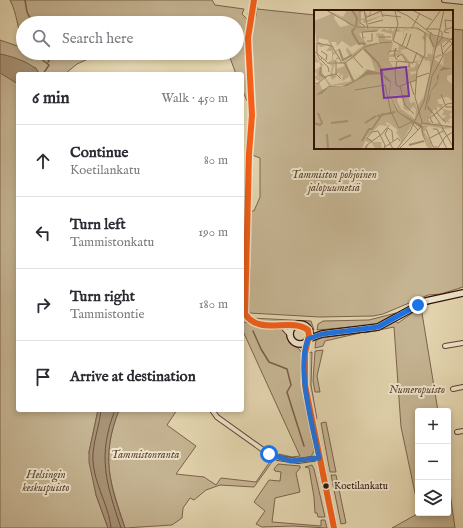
<!DOCTYPE html>
<html lang="en">
<head>
<meta charset="utf-8">
<style>
	body { margin:0; font-family:"IM FELL English",serif; background:#f7f7f7; color:#2b2b33 }
	.controls { position:absolute; right:12px; bottom:12px; display:grid; overflow:hidden; border-radius:4px; box-shadow:0 2px 6px #0003 }
	.controls button { width:36px; height:36px; display:grid; place-items:center; padding:0; border:0; border-bottom:1px solid #e1e1e2; background:#fff; color:#2b2b33; font:20px sans-serif }
	.stop { position:absolute; width:12px; height:12px; margin:-9px; border:3px solid #1a73e8; border-radius:50%; background:#fff }
	.stop.end { background:#1a73e8; border-color:#fff; box-shadow:0 1px 4px #0008 }
	.list { margin:0; padding:0; list-style:none }
	h2 { display:flex; justify-content:space-between; align-items:center; height:52px; margin:0; padding:0 16px; font-size:17px }
	h2 small { font-size:13px; font-weight:400; color:#7c7c81 }
	.list li { display:grid; grid-template-columns:26px 1fr auto; gap:12px; align-items:center; box-sizing:border-box; height:72px; padding:0 16px; border-top:1px solid #e1e1e2 }
	.list b { display:block; font-size:15px; white-space:nowrap }
	.list p { margin:0; font-size:13px; white-space:nowrap; color:#7c7c81 }
	.list em { font-size:13px; font-style:normal; color:#7c7c81 }
	.icon { flex:none; width:22px; height:22px; fill:none; stroke:currentColor; stroke-width:2; stroke-linecap:round; stroke-linejoin:round }
	.map { position:relative; flex:none; width:463px; height:528px; overflow:hidden }
	.search { position:absolute; background:#fff; box-shadow:0 2px 6px #0003; left:16px; top:16px; width:228px; height:44px; display:flex; align-items:center; gap:10px; box-sizing:border-box; padding:0 14px; border-radius:22px; color:#7c7c81; font-size:15px }
	.panel { position:absolute; background:#fff; box-shadow:0 2px 6px #0003; left:16px; top:72px; width:228px; height:340px; border-radius:4px }
	.map>svg:first-child { display:block }
	.green { fill:#c5b492; stroke:#7c624c }
	.water { fill:#a79275; stroke:#785e48 }
	.lines { fill:none; stroke-linecap:round; stroke-linejoin:round }
	.shore { stroke:#6c523d; stroke-width:1 }
	.stream { stroke:#785e48; stroke-width:1.5 }
	.street-casing { stroke:#5e4230; stroke-width:6 }
	.secondary-casing { stroke:#321105; stroke-width:8 }
	.street { stroke:#ede4cb; stroke-width:4 }
	.secondary { stroke:#ede4cb; stroke-width:5.5 }
	.bus-1-casing { stroke:#ede4cb; stroke-width:9 }
	.bus-1 { stroke:#f55f18; stroke-width:6 }
	.route { stroke:#1a73e8; stroke-width:5 }
	.bus-dot { fill:#321105; stroke:#ede4cb; stroke-width:1.5 }
	.labels { text-anchor:middle; dominant-baseline:central; stroke-width:4; stroke-linejoin:round; paint-order:stroke }
	.bus-label { font-size:10px; fill:#321105; stroke:#ede4cb; text-anchor:start }
	.park-label { font-size:11px; font-style:italic; fill:#5e422f; stroke:#ede4cb }
	.inset-river { fill:none; stroke:#a79275; stroke-width:2 }
	.inset-road { fill:none; stroke:#9c876b; stroke-width:1 }
	.view { fill:#7b2cbf; fill-opacity:0.15; stroke:#7b2cbf; stroke-width:2 }
	.inset-edge { fill:none; stroke:#321105; stroke-width:2 }
</style>
</head>
<body>
<div class="map">
<svg width="463" height="528" viewBox="0 0 463 528">
	<rect width="100%" height="100%" fill="#e3d5af"/>
	<filter id="stains"><feTurbulence type="fractalNoise" baseFrequency=".005" numOctaves="4"/><feColorMatrix values="0 0 0 0 .2 0 0 0 0 .09 0 0 0 0 .02 0 0 0 .5 -.17"/></filter>
	<radialGradient id="worn" r=".72"><stop offset=".6" stop-color="#630" stop-opacity="0"/><stop offset="1" stop-color="#630" stop-opacity=".3"/></radialGradient>
	<path class="green" d="M 10,0 L 212,0 L 215,5 L 244,9 L 242,14 L 247,19 L 245,53 L 251,102 L 247,101 L 242,89 L 242,74 L 236,74 L 229,55 L 229,53 L 237,53 L 237,23 L 23,23 L 23,42 C 17,28 17,13 10,0 Z
		M 257,7 L 257,9 L 315,15 L 315,148 L 452,148 L 452,29 L 463,30 L 463,287 L 441,294 L 428,295 L 383,314 L 373,316 L 320,317 L 249,313 L 250,267 L 245,266 L 246,211 L 254,211 L 260,197 L 260,158 L 252,155 L 252,92 L 254,91 C 252,69 242,34 256,16 Z
		M 0,40 L 23,48 L 23,53 L 101,53 L 77,64 L 65,74 L 39,74 L 36,68 L 0,54 Z
		M 0,63 L 18,74 L 18,410 L 98,410 L 89,452 L 96,495 L 108,528 L 0,528 Z
		M 438,300 L 440,300 L 421,307 L 438,411 L 418,411 L 418,507 L 401,427 L 394,327 L 364,333 L 363,331 L 395,321 L 398,323 L 411,314 L 413,309 Z
		M 396,313 L 375,325 L 317,330 L 318,324 L 323,321 L 369,320 Z
		M 250,318 L 311,321 L 314,330 L 301,323 L 288,325 L 255,321 Z
		M 246,322 L 255,326 L 281,328 L 288,335 L 290,341 L 300,350 L 302,355 L 302,380 L 314,451 L 311,457 L 293,459 L 279,456 L 279,454 L 292,457 L 300,456 L 242,329 L 242,323 Z
		M 360,333 L 325,341 L 323,346 L 315,348 L 316,340 L 318,338 Z
		M 323,350 L 317,376 L 320,392 L 315,392 L 313,381 L 315,351 Z
		M 312,352 L 311,385 L 317,419 L 314,418 L 307,388 L 308,353 Z
		M 119,410 L 177,410 L 167,425 L 196,446 L 176,474 L 204,477 L 216,485 L 221,478 L 256,482 L 271,460 L 272,462 L 254,487 L 220,485 L 206,490 L 194,500 L 190,498 L 183,508 L 182,518 L 172,525 L 125,528 C 110,481 100,459 119,410 Z
		M 326,422 L 336,472 L 330,472 L 321,423 Z
		M 278,464 L 300,466 L 300,468 L 296,473 L 300,492 L 275,498 L 272,522 L 321,526 L 321,520 L 325,520 L 327,528 L 293,526 L 262,527 L 256,524 L 265,511 L 254,502 L 269,480 L 280,481 L 281,472 L 275,471 L 274,469 Z
		M 312,465 L 314,469 L 325,517 L 318,517 L 317,513 L 315,513 L 314,497 L 309,468 L 305,467 Z
		M 331,475 L 336,475 L 346,523 L 341,524 Z
		M 448,479 L 455,528 L 392,528 L 419,513 L 448,513 Z"/>
	<path class="water" d="M 0,54 C 11,56 35,63 39,74 L 18,74 L 18,84 L 0,73 Z
		M 98,410 L 119,410 C 101,456 109,483 125,528 L 108,528 L 96,495 L 89,462 L 89,452 Z"/>
	<g class="lines">
		<path class="shore" d="M 101,410 C 100,424 94,438 93,453 C 91,480 109,504 111,528
			M 115,410 C 97,456 106,483 121,528"/>
		<path class="stream" d="M 25,0 L 27,12 L 31,20 L 29,23
			M 37,53 L 40,58 L 49,65 L 43,74
			M 60,53 L 64,53
			M 48,62 L 50,59 L 56,57 L 57,53
			M 253,331 L 261,349 L 269,362 L 287,369 L 291,385 L 287,392 L 304,446"/>
		<defs>
			<path id="street" d="M 444,0 L 463,2
				M 250,16 L 254,0
				M 248,191 L 245,314 C 251,328 280,326 294,327
				M 282,326 L 290,335
				M 445,346 L 463,343
				M 453,389 L 463,387
				M 212,410 L 217,417 L 266,452 L 278,458 L 298,461 L 319,458
				M 457,432 L 463,431"/>
			<path id="secondary" d="M290 334a10 10 0 1 1 20 0a10 10 0 1 1-20 0Z
				M 308,339 L 322,334 L 378,327 L 426,301 L 463,293
				M 307,341 L 305,353 L 305,385 L 334,528"/>
		</defs>
		<use href="#street" class="street-casing"/>
		<use href="#secondary" class="secondary-casing"/>
		<use href="#street" class="street"/>
		<use href="#secondary" class="secondary"/>
		<defs>
			<path id="bus-1" d="M 254,0 L 248,38 L 252,115 L 249,154 L 245,314 C 260,336 290,317 308,330 L 309,336 L 305,353 L 305,385 L 334,528"/>
		</defs>
		<use href="#bus-1" class="bus-1-casing"/>
		<use href="#bus-1" class="bus-1"/>
	</g>
	<g class="lines">
		<path class="route" d="M 269,454 L 291,461 L 319,458 C 313,426 296,370 308,339 L 322,334 L 378,327 L 418,305"/>
	</g>
	<circle class="bus-dot" cx="326" cy="486" r="3.5"/>
	<g class="labels">
		<g class="bus-label">
			<text x="334" y="486">Koetilankatu</text>
		</g>
		<g class="park-label">
			<text x="334" y="175">Tammiston pohjoinen<tspan x="334" dy="13">jalopuumetsä</tspan></text>
			<text x="417" y="390">Numeropuisto</text>
			<text x="145" y="455">Tammistonranta</text>
			<text x="46" y="475">Helsingin<tspan x="46" dy="13">keskuspuisto</tspan></text>
		</g>
	</g>
	<g transform="translate(314 10)">
		<rect width="139" height="139" fill="#e3d5af"/>
		<path d="M 13,0 L 29,7 L 33,0 L 50,0 L 54,6 L 57,0 L 57,5 L 67,2 L 51,8 L 50,1 L 46,0 L 45,9 L 52,8 L 53,10 L 69,5 L 52,13 L 48,12 L 50,10 L 45,10 L 47,16 L 53,17 L 51,19 L 68,18 L 65,19 L 64,21 L 45,23 L 47,28 L 53,27 L 49,29 L 54,35 L 55,33 L 57,32 L 55,34 L 65,33 L 64,25 L 61,29 L 63,23 L 70,24 L 71,29 L 78,30 L 78,24 L 66,21 L 70,18 L 73,20 L 77,19 L 74,18 L 81,18 L 77,19 L 79,22 L 80,19 L 84,19 L 88,21 L 91,19 L 100,21 L 90,20 L 89,28 L 89,21 L 82,22 L 78,31 L 75,32 L 79,33 L 77,41 L 71,45 L 80,44 L 81,41 L 79,39 L 83,38 L 81,43 L 84,43 L 85,34 L 92,39 L 86,40 L 96,52 L 76,52 L 81,60 L 95,59 L 95,53 L 97,58 L 101,57 L 102,53 L 96,52 L 108,50 L 103,43 L 109,47 L 106,54 L 107,51 L 103,52 L 106,55 L 103,61 L 96,62 L 97,65 L 103,63 L 103,70 L 92,74 L 96,93 L 101,92 L 102,98 L 110,86 L 116,62 L 116,51 L 109,50 L 112,48 L 112,47 L 110,47 L 110,43 L 111,47 L 113,47 L 114,43 L 118,45 L 119,38 L 113,25 L 111,31 L 108,28 L 109,25 L 111,27 L 110,22 L 101,19 L 105,19 L 122,27 L 136,29 L 133,29 L 136,30 L 134,33 L 132,31 L 124,36 L 119,43 L 120,47 L 126,44 L 129,45 L 120,49 L 129,56 L 130,44 L 139,39 L 139,58 L 132,57 L 130,58 L 139,58 L 139,64 L 133,66 L 133,70 L 138,74 L 139,92 L 134,87 L 131,87 L 132,91 L 130,87 L 123,90 L 125,94 L 129,94 L 128,99 L 137,101 L 139,99 L 139,102 L 135,104 L 138,107 L 134,110 L 136,113 L 127,110 L 133,106 L 128,105 L 130,101 L 123,96 L 123,101 L 125,102 L 124,103 L 120,99 L 114,110 L 118,112 L 115,114 L 126,113 L 128,118 L 133,115 L 139,118 L 129,119 L 131,126 L 127,118 L 114,116 L 110,122 L 117,132 L 118,138 L 122,139 L 114,138 L 109,122 L 109,117 L 113,115 L 104,115 L 85,102 L 83,96 L 76,85 L 77,71 L 71,68 L 76,72 L 75,84 L 83,102 L 99,112 L 86,135 L 87,130 L 82,122 L 84,120 L 73,112 L 72,113 L 73,115 L 72,116 L 66,115 L 52,127 L 57,131 L 59,130 L 62,128 L 57,132 L 67,132 L 68,139 L 51,138 L 50,137 L 55,133 L 52,138 L 61,138 L 58,133 L 51,131 L 48,139 L 0,139 L 0,86 L 8,84 L 15,77 L 33,76 L 47,67 L 29,75 L 15,76 L 6,83 L 0,85 L 0,76 L 5,72 L 8,79 L 10,79 L 9,80 L 15,76 L 10,67 L 5,71 L 0,68 L 0,72 L 0,68 L 3,64 L 0,61 L 7,56 L 5,52 L 0,53 L 0,42 L 4,50 L 10,55 L 7,57 L 9,64 L 17,75 L 37,71 L 39,69 L 37,63 L 40,69 L 43,69 L 38,62 L 43,68 L 46,66 L 43,63 L 47,66 L 52,59 L 61,61 L 57,48 L 49,38 L 40,48 L 31,52 L 35,67 L 28,71 L 29,64 L 25,67 L 26,63 L 22,64 L 22,59 L 31,56 L 29,52 L 39,47 L 35,46 L 32,40 L 33,37 L 38,44 L 50,35 L 44,33 L 37,37 L 28,31 L 23,36 L 22,32 L 17,32 L 20,39 L 19,42 L 26,39 L 21,43 L 22,44 L 24,44 L 25,45 L 22,44 L 22,48 L 26,47 L 28,52 L 26,48 L 22,50 L 22,44 L 19,45 L 19,51 L 15,54 L 21,53 L 18,63 L 23,66 L 18,70 L 16,65 L 18,56 L 14,53 L 18,50 L 18,41 L 12,41 L 16,36 L 14,36 L 12,33 L 16,35 L 14,30 L 5,28 L 4,32 L 7,32 L 5,33 L 12,36 L 6,37 L 3,33 L 3,36 L 0,11 L 15,5 L 17,3 L 13,1 L 21,4 L 20,8 L 26,17 L 35,15 L 26,7 ZM 88,42 L 92,51 L 75,51 L 75,47 L 81,47 ZM 82,85 L 88,89 L 90,99 L 95,101 L 98,97 L 101,95 L 99,97 L 102,99 L 101,109 L 87,99 L 83,91 L 84,87 L 79,89 Z" fill="#c5b492" fill-rule="evenodd"/>
		<path d="M 129,57 L 139,58 L 126,61 L 123,74 L 117,81 L 116,89 L 113,96 L 118,103 L 118,104 L 114,109 L 113,115 L 109,117 L 109,122 L 114,139 L 108,124 L 107,118 L 83,102 L 75,84 L 76,72 L 71,69 L 68,64 L 53,65 L 33,76 L 15,77 L 8,84 L 0,86 L 15,76 L 28,76 L 43,69 L 54,60 L 68,63 L 77,71 L 76,85 L 85,102 L 109,116 L 113,115 L 114,108 L 118,104 L 113,98 L 113,95 L 117,80 L 123,72 L 123,66 L 125,64 L 126,60 Z" fill="#a79275"/>
		<path class="inset-river" d="M 38,0 L 43,8 L 42,16M 41,18 L 38,21 L 39,24 L 45,34 L 49,33 L 51,35M 25,39 L 29,50 L 38,45M 50,39 L 64,53 L 69,64M 31,53 L 39,71M 7,57 L 6,64 L 12,68M 63,106 L 81,102M 0,113 L 6,115 L 8,113 L 4,103M 17,113 L 34,111M 51,113 L 62,106M 58,119 L 69,103M 13,124 L 14,139M 25,130 L 37,125M 48,131 L 55,119 L 58,119M 95,135 L 110,131"/>
		<path class="inset-road" d="M 12,0 L 42,17 L 104,18 L 111,23 L 111,44 L 103,61 L 101,87 L 108,112 L 106,118 L 86,138M 50,0 L 54,19M 81,0 L 94,6 L 119,25 L 139,30M 98,0 L 118,10M 49,1 L 46,1 L 46,13 L 51,16M 69,5 L 87,7M 51,8 L 67,1 L 69,7M 54,14 L 69,10M 98,18 L 106,3M 112,19 L 124,19 L 128,22 L 128,28 L 122,36M 113,19 L 127,0M 132,19 L 131,10 L 139,11M 117,22 L 116,28 L 120,37M 135,23 L 130,22 L 131,20 L 139,17M 64,27 L 77,27M 49,28 L 48,22 L 63,21M 53,31 L 58,31 L 58,23M 79,31 L 112,48M 79,31 L 84,14 L 81,1M 65,33 L 78,32M 18,36 L 28,53M 88,36 L 93,23M 129,37 L 139,27M 82,38 L 80,45 L 83,50M 92,39 L 97,24M 0,41 L 13,52M 7,41 L 13,45 L 12,50M 129,44 L 138,34 L 136,31M 73,45 L 76,41 L 84,41M 86,45 L 83,47 L 88,44 L 92,51M 8,48 L 6,50 L 3,44 L 3,33 L 18,36M 40,48 L 49,58M 7,50 L 14,57 L 15,62M 19,51 L 22,51 L 22,64 L 27,69M 83,51 L 81,61 L 82,75 L 86,77M 84,51 L 99,53 L 103,42M 13,53 L 31,53 L 51,37 L 64,33M 81,57 L 95,57 L 95,53M 103,67 L 115,63M 0,72 L 3,74 L 13,66 L 22,64M 96,72 L 100,85M 86,76 L 91,95 L 100,104M 86,76 L 103,70M 41,80 L 71,75 L 77,102 L 85,118 L 97,112 L 104,120M 127,84 L 132,97 L 138,97M 114,96 L 129,118M 111,100 L 118,66 L 129,46 L 127,34M 123,103 L 132,113M 108,113 L 139,117M 119,113 L 116,108 L 133,94 L 139,93M 128,117 L 138,135M 112,119 L 119,137 L 123,137M 119,119 L 123,119 L 133,139M 116,128 L 129,121M 58,131 L 53,128 L 58,122 L 64,121 L 71,135 L 70,139M 71,137 L 84,128 L 86,131M 52,139 L 53,135 L 68,124 L 75,115M 79,139 L 71,124 L 74,118 L 78,121 L 79,131M 83,139 L 96,121 L 110,91 L 130,0M 123,139 L 132,126 L 139,122"/>
		<path class="view" d="M 92,57 L 95,86 L 70,88 L 67,60 Z"/>
		<rect width="139" height="139" class="inset-edge"/>
	</g>
	<rect width="100%" height="100%" filter="url(#stains)"/>
	<rect width="100%" height="100%" fill="url(#worn)"/>
</svg>
<div class="controls">
<button>+</button>
<button>−</button>
<button><svg class="icon" aria-label="layers" viewBox="0 0 24 24"><path d="M12 4l9 5-9 5-9-5zM3 14l9 5 9-5"/></svg></button>
</div>
<div class="stop" style="left:269px;top:454px"></div>
<div class="stop end" style="left:418px;top:305px"></div>
<div class="search"><svg class="icon" aria-label="search" viewBox="0 0 24 24"><circle cx="10" cy="10" r="6"/><path d="M15 15l6 6"/></svg>Search here</div>
<section class="panel">
<h2>6 min<small>Walk · 450 m</small></h2>
<ul class="list">
<li><svg class="icon" aria-label="ahead" viewBox="0 0 24 24"><path d="M12 20V5M6 11l6-6 6 6"/></svg><div><b>Continue</b><p>Koetilankatu</p></div><em>80 m</em></li>
<li><svg class="icon" aria-label="left" viewBox="0 0 24 24"><path d="M17 20v-9H6M10 6l-5 5 5 5"/></svg><div><b>Turn left</b><p>Tammistonkatu</p></div><em>190 m</em></li>
<li><svg class="icon" aria-label="right" viewBox="0 0 24 24"><path d="M7 20v-9h11M14 6l5 5-5 5"/></svg><div><b>Turn right</b><p>Tammistontie</p></div><em>180 m</em></li>
<li><svg class="icon" aria-label="arrive" viewBox="0 0 24 24"><path d="M6 21V4h12l-3 4 3 4H6"/></svg><div><b>Arrive at destination</b></div></li>
</ul>
</section>
</div>
</body>
</html>
